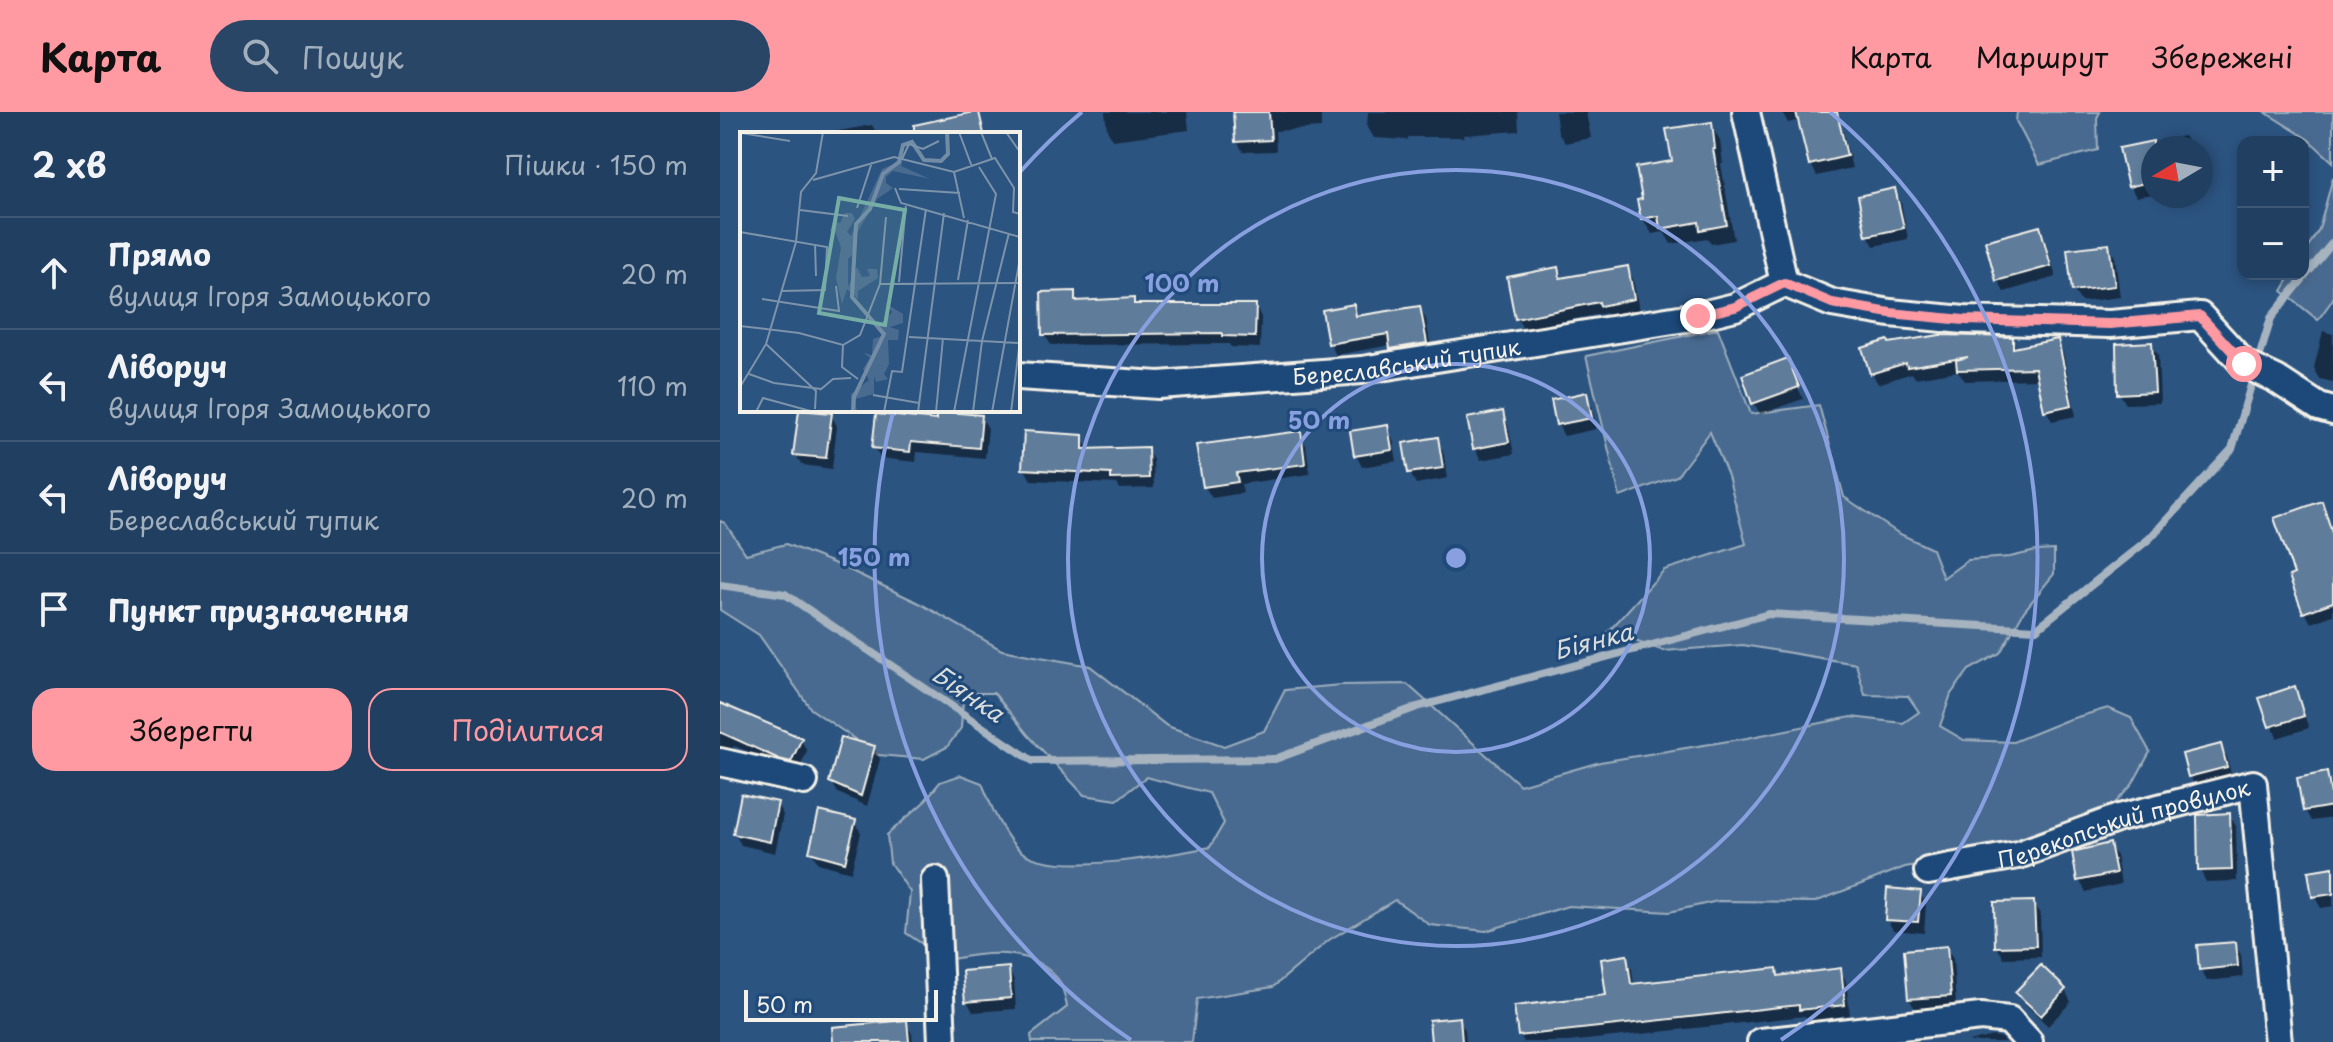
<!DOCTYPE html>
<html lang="uk">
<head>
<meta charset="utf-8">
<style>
	body { margin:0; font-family:"Playpen Sans",sans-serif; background:#294667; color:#f1f3f6 }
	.controls { position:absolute; right:24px; top:24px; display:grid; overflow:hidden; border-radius:16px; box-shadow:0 4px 12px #0003 }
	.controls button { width:72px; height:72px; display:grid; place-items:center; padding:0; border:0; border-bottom:2px solid #3e5876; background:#213f61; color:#f1f3f6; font:40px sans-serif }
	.compass { position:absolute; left:1421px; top:24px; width:72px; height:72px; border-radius:50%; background:#213f61; box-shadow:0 4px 12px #0003; rotate:260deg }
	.scale { position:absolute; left:24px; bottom:20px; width:194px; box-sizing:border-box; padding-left:8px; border:4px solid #f4f1e8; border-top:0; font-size:22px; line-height:28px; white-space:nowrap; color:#f4f1e8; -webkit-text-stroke:6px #1f4a7a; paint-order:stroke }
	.stop { position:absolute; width:24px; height:24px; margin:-18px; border:6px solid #ff9aa2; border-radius:50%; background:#fff }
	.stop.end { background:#ff9aa2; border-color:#fff; box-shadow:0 2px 8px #0008 }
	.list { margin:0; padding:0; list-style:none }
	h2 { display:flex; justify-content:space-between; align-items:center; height:104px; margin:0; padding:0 32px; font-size:34px }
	h2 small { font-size:26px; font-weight:400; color:#a2afbd }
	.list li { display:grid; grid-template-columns:52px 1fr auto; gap:24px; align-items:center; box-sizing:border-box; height:112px; padding:0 32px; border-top:2px solid #3e5876 }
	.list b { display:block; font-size:30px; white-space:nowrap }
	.list p { margin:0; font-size:26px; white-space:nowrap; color:#a2afbd }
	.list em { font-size:26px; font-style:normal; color:#a2afbd }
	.actions { display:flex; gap:16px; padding:24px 32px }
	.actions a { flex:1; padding:18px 0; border:2px solid #ff9aa2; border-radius:24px; text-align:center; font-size:28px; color:#ff9aa2 }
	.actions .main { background:#ff9aa2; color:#111 }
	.icon { flex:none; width:44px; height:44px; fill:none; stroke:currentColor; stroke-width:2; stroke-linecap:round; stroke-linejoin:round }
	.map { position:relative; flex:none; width:1613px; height:930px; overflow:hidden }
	header { display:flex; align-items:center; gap:48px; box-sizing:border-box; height:112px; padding:0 40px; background:#ff9aa2; color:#111 }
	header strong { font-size:38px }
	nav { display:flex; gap:44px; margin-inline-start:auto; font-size:28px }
	.search { width:560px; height:72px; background:#294667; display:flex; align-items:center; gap:20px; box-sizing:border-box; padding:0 28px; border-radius:44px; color:#a2afbd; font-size:30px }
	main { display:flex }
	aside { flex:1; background:#213f61 }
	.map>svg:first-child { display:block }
	.green { fill:#496b90; stroke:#9eaebc; stroke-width:2 }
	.shadow { fill:#0007 }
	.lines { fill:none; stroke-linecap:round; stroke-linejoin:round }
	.stream { stroke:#a7b4c0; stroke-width:8 }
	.building { fill:#5e7b9a; stroke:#f4f1e8; stroke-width:2 }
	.minor-casing { stroke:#f4f1e8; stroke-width:32 }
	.minor { stroke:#1f4a7a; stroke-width:26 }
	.route { stroke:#ff9aa2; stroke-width:10 }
	.ring { fill:none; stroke:#88a0e0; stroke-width:4 }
	.labels { text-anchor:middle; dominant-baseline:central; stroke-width:6; stroke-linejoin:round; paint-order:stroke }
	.street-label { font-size:22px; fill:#f4f1e8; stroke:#1f4a7a }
	.water-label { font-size:24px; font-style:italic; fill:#dadddb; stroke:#1f4a7a }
	.inset-river { fill:none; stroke:#738ca6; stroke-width:4 }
	.inset-road { fill:none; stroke:#7c93aa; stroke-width:2 }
	.view { fill:#76ada5; fill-opacity:0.15; stroke:#76ada5; stroke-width:4 }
	.inset-edge { fill:none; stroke:#f4f1e8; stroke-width:4 }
	.centre { fill:#88a0e0; stroke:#1f4a7a; stroke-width:4 }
	.ring-label { font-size:24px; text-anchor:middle; font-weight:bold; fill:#88a0e0; stroke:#1f4a7a; stroke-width:6; stroke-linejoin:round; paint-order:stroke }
</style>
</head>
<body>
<header>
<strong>Карта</strong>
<div class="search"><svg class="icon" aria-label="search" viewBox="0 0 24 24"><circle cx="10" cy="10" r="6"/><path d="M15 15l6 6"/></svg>Пошук</div>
<nav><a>Карта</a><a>Маршрут</a><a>Збережені</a></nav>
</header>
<main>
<aside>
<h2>2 хв<small>Пішки · 150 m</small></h2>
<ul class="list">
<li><svg class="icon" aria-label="ahead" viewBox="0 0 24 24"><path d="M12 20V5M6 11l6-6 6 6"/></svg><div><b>Прямо</b><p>вулиця Ігоря Замоцького</p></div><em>20 m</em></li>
<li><svg class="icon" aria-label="left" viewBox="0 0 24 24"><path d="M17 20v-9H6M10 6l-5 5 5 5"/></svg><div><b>Ліворуч</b><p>вулиця Ігоря Замоцького</p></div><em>110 m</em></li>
<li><svg class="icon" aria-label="left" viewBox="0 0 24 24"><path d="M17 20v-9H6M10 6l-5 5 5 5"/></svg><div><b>Ліворуч</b><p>Береславський тупик</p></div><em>20 m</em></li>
<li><svg class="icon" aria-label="arrive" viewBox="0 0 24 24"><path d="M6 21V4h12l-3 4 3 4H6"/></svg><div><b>Пункт призначення</b></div></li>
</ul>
<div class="actions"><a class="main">Зберегти</a><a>Поділитися</a></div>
</aside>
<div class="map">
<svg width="1613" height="930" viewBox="0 0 1613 930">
	<rect width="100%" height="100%" fill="#2c5481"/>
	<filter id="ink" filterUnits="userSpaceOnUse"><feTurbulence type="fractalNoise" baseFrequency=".0125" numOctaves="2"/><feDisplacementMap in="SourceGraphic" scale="16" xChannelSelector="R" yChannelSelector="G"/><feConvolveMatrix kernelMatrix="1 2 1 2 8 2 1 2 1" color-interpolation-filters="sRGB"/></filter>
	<g filter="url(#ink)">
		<path class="green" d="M 1297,0 L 1380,0 L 1377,6 L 1378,38 L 1319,53 L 1296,9 Z
			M 1545,0 L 1613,0 L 1613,50 L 1588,27 Z
			M 1613,65 L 1613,187 L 1598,208 L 1562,179 L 1572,162 L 1583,162 L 1583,143 L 1599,117 Z
			M 998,217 L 1031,302 L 1099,293 L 1124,385 L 1178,421 L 1212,437 L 1223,466 L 1248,448 L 1290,445 L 1316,439 L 1334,438 L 1334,462 L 1304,499 L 1280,541 L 1249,558 L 1231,582 L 1220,614 L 1244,628 L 1293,630 L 1347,608 L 1388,596 L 1411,606 L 1430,640 L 1412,673 L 1384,703 L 1305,734 L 1185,755 L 1095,790 L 998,789 L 949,800 L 848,794 L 766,819 L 710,813 L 675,788 L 609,828 L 553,875 L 477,887 L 472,930 L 312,930 L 311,923 L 347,895 C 345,886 343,872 337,866 C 308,833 264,841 226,848 L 186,821 L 190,780 L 170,751 L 167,723 L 203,691 L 220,670 L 241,663 L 262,671 C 270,691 284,728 302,740 C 336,765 449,743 490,735 L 504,711 L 489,681 L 426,665 L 397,688 L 364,683 L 308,623 L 274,581 L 257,581 L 243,588 L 241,616 L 227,635 L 204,647 L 158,643 L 91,597 L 39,523 L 0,498 L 0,409 L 5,411 L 26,442 L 66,432 L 123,455 L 199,491 L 282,538 L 370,554 L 447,614 L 504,634 L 544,619 L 565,578 L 621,573 L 687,572 L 800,673 L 880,650 L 1027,626 L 1131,605 L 1183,611 L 1199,600 L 1188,584 L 1145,583 L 1136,552 L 1023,533 L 944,539 L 888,520 L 944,458 L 1026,432 L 1008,364 L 990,320 L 957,364 L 900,385 L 866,244 Z"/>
		<path class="shadow" d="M 385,0 L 467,0 L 469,18 L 393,28 L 387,17 Z
			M 515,0 L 601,0 L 601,16 L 555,19 L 556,39 L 523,40 L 517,29 Z
			M 648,0 L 798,0 L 799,19 L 744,23 L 744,25 L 688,25 L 688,28 L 654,26 L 647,14 Z
			M 835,0 L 866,0 L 871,26 L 845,31 L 838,20 Z
			M 1062,0 L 1096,0 L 1097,4 L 1068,11 Z
			M 1117,8 L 1123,19 L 1132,56 L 1097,64 L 1091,53 Z
			M 152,13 L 157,22 L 114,22 L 113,20 Z
			M 991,13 L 1000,28 L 1003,52 L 1001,52 L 1014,128 L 991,132 L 987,126 L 951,132 L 944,120 L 932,122 L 923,107 L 924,89 L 954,51 Z
			M 1464,24 L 1471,36 L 1433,36 L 1433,82 L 1416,85 L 1410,74 L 1402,38 Z
			M 1174,79 L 1181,90 L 1188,127 L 1154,134 L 1148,123 Z
			M 1319,116 L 1325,127 L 1336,165 L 1284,180 L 1278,169 L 1267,131 Z
			M 1388,134 L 1395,145 L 1400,185 L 1361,190 L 1354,179 Z
			M 907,156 L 913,167 L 919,198 L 888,204 L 886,201 L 803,217 L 797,206 L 837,157 L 843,168 Z
			M 353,181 L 359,191 L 413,188 L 416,194 L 535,194 L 541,205 L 540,236 L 511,235 L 509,232 L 331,233 L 324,222 Z
			M 632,195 L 639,206 L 699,196 L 706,207 L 712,242 L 678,248 L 671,233 L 616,243 L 610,232 L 604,199 Z
			M 1603,219 L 1613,222 L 1613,270 L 1600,267 L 1594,256 Z
			M 1292,227 L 1297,237 L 1337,229 L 1343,240 L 1356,304 L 1332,309 L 1326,298 L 1319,267 L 1245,269 L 1238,259 L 1195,266 L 1192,261 L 1158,272 L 1152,261 L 1168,233 Z
			M 1431,232 L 1438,243 L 1440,291 L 1406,292 L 1399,281 Z
			M 1067,249 L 1083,287 L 1040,302 L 1034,291 Z
			M 866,283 L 872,294 L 876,317 L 844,324 L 838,313 L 833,289 Z
			M 782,302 L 788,313 L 794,342 L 761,348 L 755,337 L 749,308 Z
			M 111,303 L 117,314 L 112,357 L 82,353 L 75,342 Z
			M 261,305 L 268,316 L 265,346 L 197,340 L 196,350 L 160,346 L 154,335 L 217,310 Z
			M 667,316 L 673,327 L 677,349 L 642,355 L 636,343 Z
			M 579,322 L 586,333 L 590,362 L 521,372 L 523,381 L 492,386 L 485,375 Z
			M 362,325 L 368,338 L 427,337 L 433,348 L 434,376 L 400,377 L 397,372 L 311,368 L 304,356 Z
			M 717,327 L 723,339 L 728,366 L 696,372 L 690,361 Z
			M 1601,392 L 1613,421 L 1613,503 L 1591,511 L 1585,500 L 1577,463 Z
			M 1574,577 L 1589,616 L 1557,626 L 1542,587 Z
			M 0,593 L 81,628 L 87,639 L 78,660 L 14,634 L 10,642 L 0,637 Z
			M 1500,634 L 1507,645 L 1512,667 L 1476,676 L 1470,664 Z
			M 154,636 L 160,647 L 147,694 L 118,681 L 111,669 Z
			M 1606,663 L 1613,675 L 1613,706 L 1591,709 L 1585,698 Z
			M 57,692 L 63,703 L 55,741 L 21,733 L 15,722 Z
			M 1509,703 L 1516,714 L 1517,769 L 1486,770 L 1480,758 Z
			M 135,710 L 141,721 L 131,760 L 98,751 L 91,740 Z
			M 1389,733 L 1396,744 L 1401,772 L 1366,780 L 1359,768 Z
			M 1613,757 L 1613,794 L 1601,796 L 1594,784 Z
			M 1200,781 L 1206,792 L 1204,821 L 1173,818 L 1167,807 Z
			M 1313,791 L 1320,802 L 1321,845 L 1284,846 L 1277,835 Z
			M 1515,832 L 1521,843 L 1523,865 L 1487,869 L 1481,858 L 1479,835 Z
			M 1226,836 L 1233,847 L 1236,894 L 1196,898 L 1189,887 Z
			M 906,846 L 912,857 L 914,874 L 1056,858 L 1060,865 L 1120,858 L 1126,869 L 1130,903 L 1088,909 L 1085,904 L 848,930 L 804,930 L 800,923 L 889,885 Z
			M 288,857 L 294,868 L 296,897 L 253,900 L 247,889 Z
			M 1345,878 L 1351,890 L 1328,914 L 1304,891 L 1298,880 Z
			M 738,907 L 745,918 L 746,930 L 713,930 Z
			M 186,910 L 192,922 L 193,930 L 139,930 Z
			M 1273,924 L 1280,925 L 1285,930 L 1248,930 Z"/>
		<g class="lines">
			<path class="stream" d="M 0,473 L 65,482 L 313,649 L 555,647 L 697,595 L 1049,502 L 1316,517 L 1429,427 L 1512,337 L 1551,206 L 1613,130"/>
		</g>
		<path class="building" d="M 254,0 L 259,0 L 264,22 L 194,22 L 194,13 Z
			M 513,0 L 549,0 L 551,28 L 515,30 Z
			M 1076,0 L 1117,0 L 1127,44 L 1089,53 Z
			M 992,10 L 995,37 L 993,37 L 1007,113 L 980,118 L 979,110 L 940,117 L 938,104 L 921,107 L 917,88 L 922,87 L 916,55 L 952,49 L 946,17 Z
			M 1433,29 L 1433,69 L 1408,75 L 1399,36 Z
			M 1175,76 L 1184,116 L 1146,124 L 1138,84 Z
			M 1320,114 L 1331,154 L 1276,169 L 1265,129 Z
			M 1389,132 L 1395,174 L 1352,179 L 1347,137 Z
			M 908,154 L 914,187 L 880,194 L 879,190 L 795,207 L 787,165 L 838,155 L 840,166 Z
			M 355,179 L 355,189 L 414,186 L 414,192 L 536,192 L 535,225 L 502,224 L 502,221 L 322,223 L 321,180 Z
			M 634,192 L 636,204 L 700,194 L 707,231 L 670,237 L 668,222 L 608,232 L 602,198 Z
			M 1220,223 L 1293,225 L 1293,236 L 1338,227 L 1352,293 L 1324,299 L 1315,256 L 1237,258 L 1236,248 L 1248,245 L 1187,255 L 1186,251 L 1150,262 L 1142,236 L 1168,228 L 1169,231 Z
			M 1432,230 L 1435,280 L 1397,282 L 1396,232 Z
			M 1068,246 L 1079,275 L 1032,292 L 1022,263 Z
			M 867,280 L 872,306 L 836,313 L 831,288 Z
			M 79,298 L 112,301 L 106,346 L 73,343 Z
			M 216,299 L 262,303 L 259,336 L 191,330 L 190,340 L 152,336 L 156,302 L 216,308 Z
			M 783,299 L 789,330 L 753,337 L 747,306 Z
			M 668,313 L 672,338 L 634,344 L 630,319 Z
			M 304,319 L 363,323 L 363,337 L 428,335 L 429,366 L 391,367 L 391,362 L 302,357 Z
			M 581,319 L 585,352 L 516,361 L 518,370 L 483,375 L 476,333 Z
			M 718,325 L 723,356 L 688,361 L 683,331 Z
			M 1602,389 L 1613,424 L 1613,490 L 1583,501 L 1569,464 L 1574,462 L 1554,406 Z
			M 1575,574 L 1584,604 L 1549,615 L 1539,586 Z
			M 0,591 L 82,626 L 71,650 L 59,647 L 0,620 Z
			M 121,625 L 155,634 L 141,684 L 109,670 Z
			M 1501,632 L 1507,655 L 1468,665 L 1462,642 Z
			M 1607,660 L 1613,694 L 1583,699 L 1577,666 Z
			M 21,682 L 58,690 L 50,730 L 13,722 Z
			M 99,699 L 136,708 L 125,750 L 89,740 Z
			M 1510,701 L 1512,758 L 1478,759 L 1477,703 Z
			M 1390,731 L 1396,761 L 1357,769 L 1352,740 Z
			M 1613,755 L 1613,782 L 1592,785 L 1588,759 Z
			M 1167,776 L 1201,779 L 1198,810 L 1165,808 Z
			M 1314,789 L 1316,834 L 1275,835 L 1274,790 Z
			M 1516,830 L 1518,854 L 1479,858 L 1477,833 Z
			M 1227,834 L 1231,884 L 1188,887 L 1184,838 Z
			M 907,843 L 911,872 L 1057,856 L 1058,864 L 1121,856 L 1125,893 L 1079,898 L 1079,893 L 798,924 L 794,894 L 886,883 L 881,847 Z
			M 1321,853 L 1346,877 L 1321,904 L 1295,880 Z
			M 289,855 L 291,886 L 245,890 L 242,859 Z
			M 740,905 L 742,930 L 711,930 L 709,908 Z
			M 187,908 L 189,930 L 113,930 L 112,915 Z"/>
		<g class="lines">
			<defs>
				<g id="minor">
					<path d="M 1026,0 L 1064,171 L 1112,191 L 1170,201 L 1244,208 L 1390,212 L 1480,204 L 1524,252 L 1556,267 L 1599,295 L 1613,299"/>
					<path id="s1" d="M 298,264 L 439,273 L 642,258 L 978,204 L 1015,195 L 1064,171"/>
					<path d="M 0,650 L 84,669"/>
					<path id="s2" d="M 1208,759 L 1298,743 L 1399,706 L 1533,672 L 1558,930"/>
					<path d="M 215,768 L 222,930"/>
					<path d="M 1041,930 L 1261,905 L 1289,908 L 1309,930"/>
				</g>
			</defs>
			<use href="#minor" class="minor-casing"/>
			<use href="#minor" class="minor"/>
		</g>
	</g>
	<g class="lines" filter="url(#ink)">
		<path class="route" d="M 978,204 L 1015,195 L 1064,171 L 1112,191 L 1170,201 L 1244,208 L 1390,212 L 1480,204 L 1524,252"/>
	</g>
	<g class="ring">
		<circle cx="736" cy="446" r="194"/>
		<circle cx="736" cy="446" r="388"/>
		<path d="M411 928A582 582 0 0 1 173 300M300 60A582 582 0 0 1 362 0M1110 0A582 582 0 0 1 1061 928"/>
	</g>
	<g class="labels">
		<g class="street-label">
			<text stroke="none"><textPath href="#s1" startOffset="390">Береславський тупик</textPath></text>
			<text stroke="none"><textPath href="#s2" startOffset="202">Перекопський провулок</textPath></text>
		</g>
		<g class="water-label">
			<text transform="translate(873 528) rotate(-15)">Біянка</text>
			<text transform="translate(249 581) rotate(34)">Біянка</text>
		</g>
	</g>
	<g transform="translate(20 20)">
		<rect width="280" height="280" fill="#2c5481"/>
		<path d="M 163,28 L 161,34 L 190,47 L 153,39 L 146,45 L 146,51 L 153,56 L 137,67 L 114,106 L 116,120 L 108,127 L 108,155 L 117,135 L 122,145 L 130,144 L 127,137 L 137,137 L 138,146 L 118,159 L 118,167 L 107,157 L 102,172 L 96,146 L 101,116 L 96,101 L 90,99 L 93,89 L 100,91 L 105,81 L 112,81 L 115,87 L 107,100 L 111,104 L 142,37 ZM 145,171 L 163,182 L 163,191 L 150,195 L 159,198 L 158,208 L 148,208 L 149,232 L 144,242 L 148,247 L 136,250 L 134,244 L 134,262 L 115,267 L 117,280 L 111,280 L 111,262 L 129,248 L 123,237 L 130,226 L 124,221 L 132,223 L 133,207 L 142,204 L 131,189 L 141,192 L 152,180 Z" fill="#496b90"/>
		<path class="inset-river" d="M 113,280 L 114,265 L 144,202 L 112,165 L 116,92 L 130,77 L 143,42 L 159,30 L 163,13 L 172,10 L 184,28 L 201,29 L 208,22 L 207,0"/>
		<path class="inset-road" d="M 219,0 L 232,35M 241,0 L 252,27M 266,0 L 280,20M 1,1 L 50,9M 162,27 L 169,12 L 183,17 L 199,9M 214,40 L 224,86M 73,48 L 154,25 L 214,40 L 255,26 L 274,56 L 273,80 L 280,82M 155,56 L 161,71 L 280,105M 159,57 L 220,61M 117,76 L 132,30M 60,78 L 108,84M 0,100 L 87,115 L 85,158 L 42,159M 75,112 L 76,144M 218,148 L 228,88M 159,150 L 166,72M 140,152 L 146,85M 22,167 L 99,179 L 96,154M 0,194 L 59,201 L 103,213 L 120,203 L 140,152 L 280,151M 169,205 L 280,211M 26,212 L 76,259 L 75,277M 103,213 L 102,235 L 118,247M 9,242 L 34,251 L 81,257M 0,255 L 26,212 L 56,110 L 61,60 L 76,41 L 83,0M 80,258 L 93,247 L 111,246M 133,263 L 179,271M 16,280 L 23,266 L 74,280M 144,280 L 152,239 L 162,240 L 186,77M 178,280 L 204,81M 196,280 L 203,206M 214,280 L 256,62 L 239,35M 233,280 L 242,209 L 269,101M 252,280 L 280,126M 271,280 L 280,208"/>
		<path class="view" d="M 99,66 L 165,78 L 145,193 L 79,181 Z"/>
		<rect width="280" height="280" class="inset-edge"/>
	</g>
	<circle cx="736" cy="446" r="12" class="centre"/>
	<g class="ring-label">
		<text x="462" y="180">100 m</text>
		<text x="599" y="317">50 m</text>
		<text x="154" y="454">150 m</text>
	</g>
</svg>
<div class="controls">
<button>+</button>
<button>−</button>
</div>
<svg class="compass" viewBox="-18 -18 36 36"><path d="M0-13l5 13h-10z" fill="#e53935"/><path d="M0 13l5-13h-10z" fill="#a2afbd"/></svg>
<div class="scale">50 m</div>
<div class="stop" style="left:1524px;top:252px"></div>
<div class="stop end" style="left:978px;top:204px"></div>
</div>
</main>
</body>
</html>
